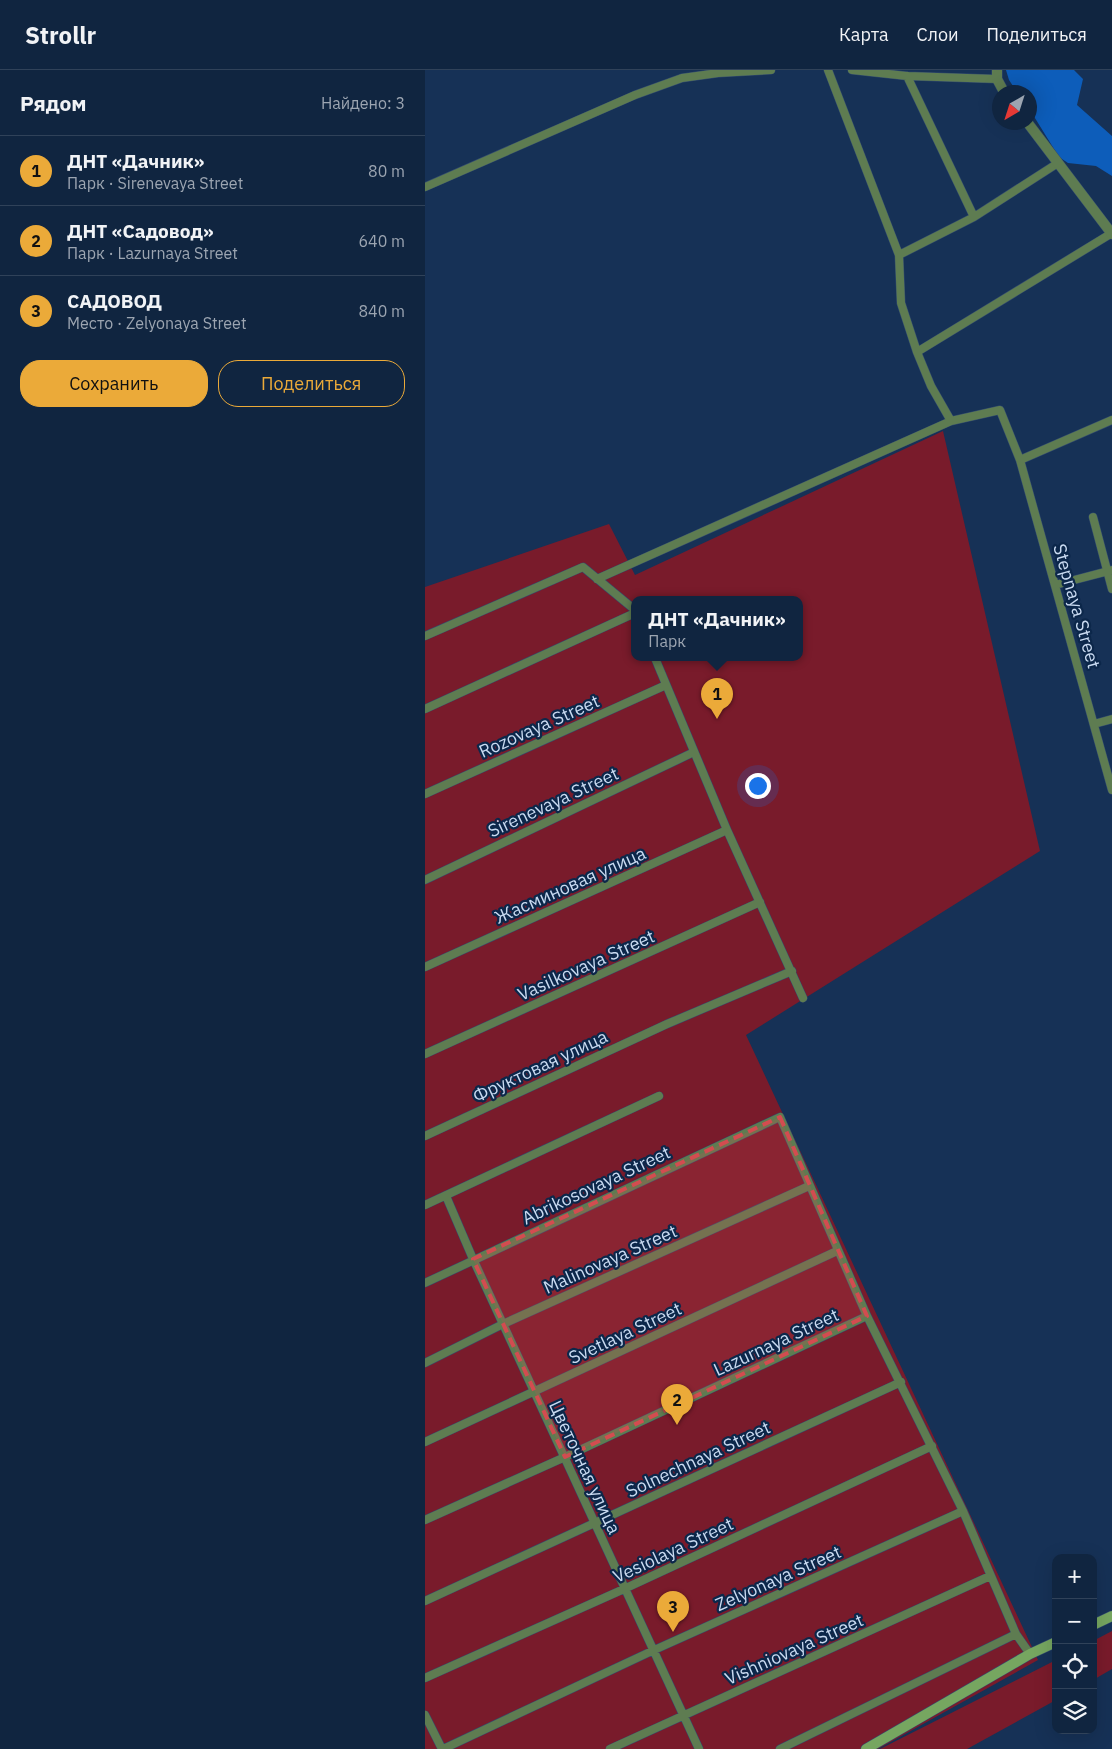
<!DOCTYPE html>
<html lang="ru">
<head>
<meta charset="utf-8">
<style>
	body { margin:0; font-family:"IBM Plex Sans",sans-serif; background:#192d47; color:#f1f3f6 }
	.controls { position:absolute; right:15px; bottom:15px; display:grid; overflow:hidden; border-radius:10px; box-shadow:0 5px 20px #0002 }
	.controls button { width:45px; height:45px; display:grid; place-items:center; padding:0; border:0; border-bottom:1px solid #304259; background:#102540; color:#f1f3f6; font:25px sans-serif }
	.compass { position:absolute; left:567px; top:15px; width:45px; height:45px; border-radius:50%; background:#102540; box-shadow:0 5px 20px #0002; rotate:219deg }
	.you { position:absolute; left:332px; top:715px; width:18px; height:18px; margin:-12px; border:4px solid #fff; border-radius:50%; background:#1a73e8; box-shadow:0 0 0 8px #1a73e833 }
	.badge { display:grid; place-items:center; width:32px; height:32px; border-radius:50%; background:#ebaa39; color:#111; font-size:16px; font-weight:700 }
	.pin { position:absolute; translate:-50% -41px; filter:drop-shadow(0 1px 2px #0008) }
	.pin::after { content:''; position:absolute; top:26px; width:18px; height:15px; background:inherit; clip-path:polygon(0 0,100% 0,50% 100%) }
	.popup { position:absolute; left:206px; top:526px; width:172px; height:65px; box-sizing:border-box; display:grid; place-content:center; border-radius:10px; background:#102540; filter:drop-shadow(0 1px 4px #0005); font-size:16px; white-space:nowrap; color:#9ca5b1 }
	.popup b { font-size:19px; color:#f1f3f6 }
	.popup::after { content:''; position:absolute; left:50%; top:100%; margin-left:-10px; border:10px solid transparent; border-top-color:#102540 }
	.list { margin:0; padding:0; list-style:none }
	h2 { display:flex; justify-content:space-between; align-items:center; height:65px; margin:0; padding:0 20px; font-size:21px }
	h2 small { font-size:16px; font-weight:400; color:#9ca5b1 }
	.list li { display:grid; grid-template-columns:32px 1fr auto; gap:15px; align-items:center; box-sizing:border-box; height:70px; padding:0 20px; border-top:1px solid #304259 }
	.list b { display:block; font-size:19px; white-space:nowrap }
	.list p { margin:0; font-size:16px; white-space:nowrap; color:#9ca5b1 }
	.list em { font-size:16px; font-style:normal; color:#9ca5b1 }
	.actions { display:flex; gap:10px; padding:15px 20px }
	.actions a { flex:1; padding:11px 0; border:1px solid #ebaa39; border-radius:20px; text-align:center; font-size:18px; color:#ebaa39 }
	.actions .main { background:#ebaa39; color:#111 }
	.icon { flex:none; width:28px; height:28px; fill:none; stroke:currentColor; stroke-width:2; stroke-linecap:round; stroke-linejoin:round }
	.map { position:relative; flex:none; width:687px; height:1679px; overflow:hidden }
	header { display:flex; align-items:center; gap:30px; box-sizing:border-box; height:70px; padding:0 25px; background:#102540; border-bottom:1px solid #304259 }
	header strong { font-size:24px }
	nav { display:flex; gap:28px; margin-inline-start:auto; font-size:18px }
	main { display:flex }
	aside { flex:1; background:#102540 }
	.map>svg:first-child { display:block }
	.green { fill:#791b2b; fill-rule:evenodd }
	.water { fill:#0d5dba }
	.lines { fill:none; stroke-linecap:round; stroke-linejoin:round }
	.minor-casing { stroke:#334c6f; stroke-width:9 }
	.tertiary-casing { stroke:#334c6f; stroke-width:11 }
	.secondary-casing { stroke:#334c6f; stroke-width:11 }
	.minor { stroke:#5e7c51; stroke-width:8 }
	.tertiary { stroke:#5e7c51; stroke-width:10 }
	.secondary { stroke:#76a660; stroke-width:10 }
	.marked { fill:#d34c50; fill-opacity:0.2; stroke:#d34c50; stroke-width:4; stroke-dasharray:10 6; stroke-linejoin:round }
	.labels { text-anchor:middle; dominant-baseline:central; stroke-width:4.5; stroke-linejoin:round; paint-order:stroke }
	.street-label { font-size:18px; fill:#c9daf1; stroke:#0c274a }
</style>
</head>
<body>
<header>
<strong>Strollr</strong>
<nav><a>Карта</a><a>Слои</a><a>Поделиться</a></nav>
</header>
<main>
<aside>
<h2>Рядом<small>Найдено: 3</small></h2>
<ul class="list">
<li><span class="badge">1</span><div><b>ДНТ «Дачник»</b><p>Парк · Sirenevaya Street</p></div><em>80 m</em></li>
<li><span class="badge">2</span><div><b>ДНТ «Садовод»</b><p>Парк · Lazurnaya Street</p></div><em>640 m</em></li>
<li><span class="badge">3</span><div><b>САДОВОД</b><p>Место · Zelyonaya Street</p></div><em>840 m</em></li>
</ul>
<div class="actions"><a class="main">Сохранить</a><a>Поделиться</a></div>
</aside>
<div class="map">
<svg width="687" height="1679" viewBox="0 0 687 1679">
	<rect width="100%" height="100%" fill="#163156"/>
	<path class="green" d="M 518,361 L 615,781 L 321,965 L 613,1590 L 453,1679 L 0,1679 L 0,517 L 184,454 L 210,505 ZM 210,530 L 374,530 L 374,588 L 210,588 Z
		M 687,1561 L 687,1599 L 668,1610 L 668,1571 Z
		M 631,1590 L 631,1630 L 542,1679 L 455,1679 Z"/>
	<path class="water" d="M 581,0 L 649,0 L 658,9 L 652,35 L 687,66 L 687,106 L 671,96 L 643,93 L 634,87 L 605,40 L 604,22 L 592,22 L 584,10 Z"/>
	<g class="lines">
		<defs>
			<path id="minor" d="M 403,0 L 474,185 L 476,233 L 492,282 L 506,316 L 526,351
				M 427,0 L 482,6 L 572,9
				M 482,6 L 549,147
				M 0,117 L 210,25 L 257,8 L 293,3 L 346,0
				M 474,185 L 549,147 L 633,93
				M 492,282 L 687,163
				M 595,390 L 687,350
				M 668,447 L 687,519
				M 172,509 L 526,351 L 575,340 L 595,390 L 687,720
				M 630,515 L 687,500
				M 0,566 L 158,497 L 210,540
				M 230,588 L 302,760 L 378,928
				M 0,639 L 210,543
				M 669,654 L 687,649
				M 0,724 L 241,615
				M 0,810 L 269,682
				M 0,897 L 302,760
				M 0,984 L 335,832
				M 0,1066 L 242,954 L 367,901
				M 21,1126 L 48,1189 L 274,1679
				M 0,1135 L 234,1026
				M 0,1213 L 355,1047 L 442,1246 L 538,1441 L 591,1564 L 605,1584
				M 0,1293 L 78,1254 L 384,1116
				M 0,1372 L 412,1181
				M 0,1450 L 140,1387 L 442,1246
				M 0,1531 L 476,1312
				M 0,1608 L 199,1519 L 507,1376
				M 0,1645 L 17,1679
				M 18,1679 L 227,1581 L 538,1441
				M 185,1679 L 565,1506
				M 355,1679 L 591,1564"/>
			<path id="tertiary" d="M 572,0 L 572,9 L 579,22
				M 602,52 L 687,164"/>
			<path id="secondary" d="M 668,1555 L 687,1546
				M 441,1679 L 605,1584 L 631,1572"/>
		</defs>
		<use href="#minor" class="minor-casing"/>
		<use href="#tertiary" class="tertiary-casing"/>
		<use href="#secondary" class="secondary-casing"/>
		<use href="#minor" class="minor"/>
		<use href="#tertiary" class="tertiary"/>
		<use href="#secondary" class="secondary"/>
	</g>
	<path class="marked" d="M 355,1047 L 442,1246 L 140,1387 L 48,1189 Z"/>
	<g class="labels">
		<g class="street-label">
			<text transform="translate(652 536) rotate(74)">Stepnaya Street</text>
			<text transform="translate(114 656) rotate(-24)">Rozovaya Street</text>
			<text transform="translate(128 732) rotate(-25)">Sirenevaya Street</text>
			<text transform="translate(145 815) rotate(-24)">Жасминовая улица</text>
			<text transform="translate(161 895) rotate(-24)">Vasilkovaya Street</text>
			<text transform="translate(115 996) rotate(-25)">Фруктовая улица</text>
			<text transform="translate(171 1115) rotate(-25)">Abrikosovaya Street</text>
			<text transform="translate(185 1189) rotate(-24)">Malinovaya Street</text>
			<text transform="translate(200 1263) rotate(-25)">Svetlaya Street</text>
			<text transform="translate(351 1272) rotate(-25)">Lazurnaya Street</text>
			<text transform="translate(273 1389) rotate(-25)">Solnechnaya Street</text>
			<text transform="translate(160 1397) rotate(65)">Цветочная улица</text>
			<text transform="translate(248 1480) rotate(-25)">Vesiolaya Street</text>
			<text transform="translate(353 1508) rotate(-24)">Zelyonaya Street</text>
			<text transform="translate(369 1579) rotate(-24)">Vishniovaya Street</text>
		</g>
	</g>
</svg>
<div class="controls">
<button>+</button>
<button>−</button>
<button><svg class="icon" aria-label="locate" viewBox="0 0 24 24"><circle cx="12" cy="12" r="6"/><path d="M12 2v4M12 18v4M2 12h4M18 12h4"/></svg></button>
<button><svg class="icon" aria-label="layers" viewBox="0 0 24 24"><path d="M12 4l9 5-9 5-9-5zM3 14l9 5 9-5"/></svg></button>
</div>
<svg class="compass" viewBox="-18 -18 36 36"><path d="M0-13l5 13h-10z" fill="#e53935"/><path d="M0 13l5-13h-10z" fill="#9ca5b1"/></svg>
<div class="you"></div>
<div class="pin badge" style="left:292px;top:649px">1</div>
<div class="popup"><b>ДНТ «Дачник»</b>Парк</div>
<div class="pin badge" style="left:252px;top:1355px">2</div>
<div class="pin badge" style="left:248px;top:1562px">3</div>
</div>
</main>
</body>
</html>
